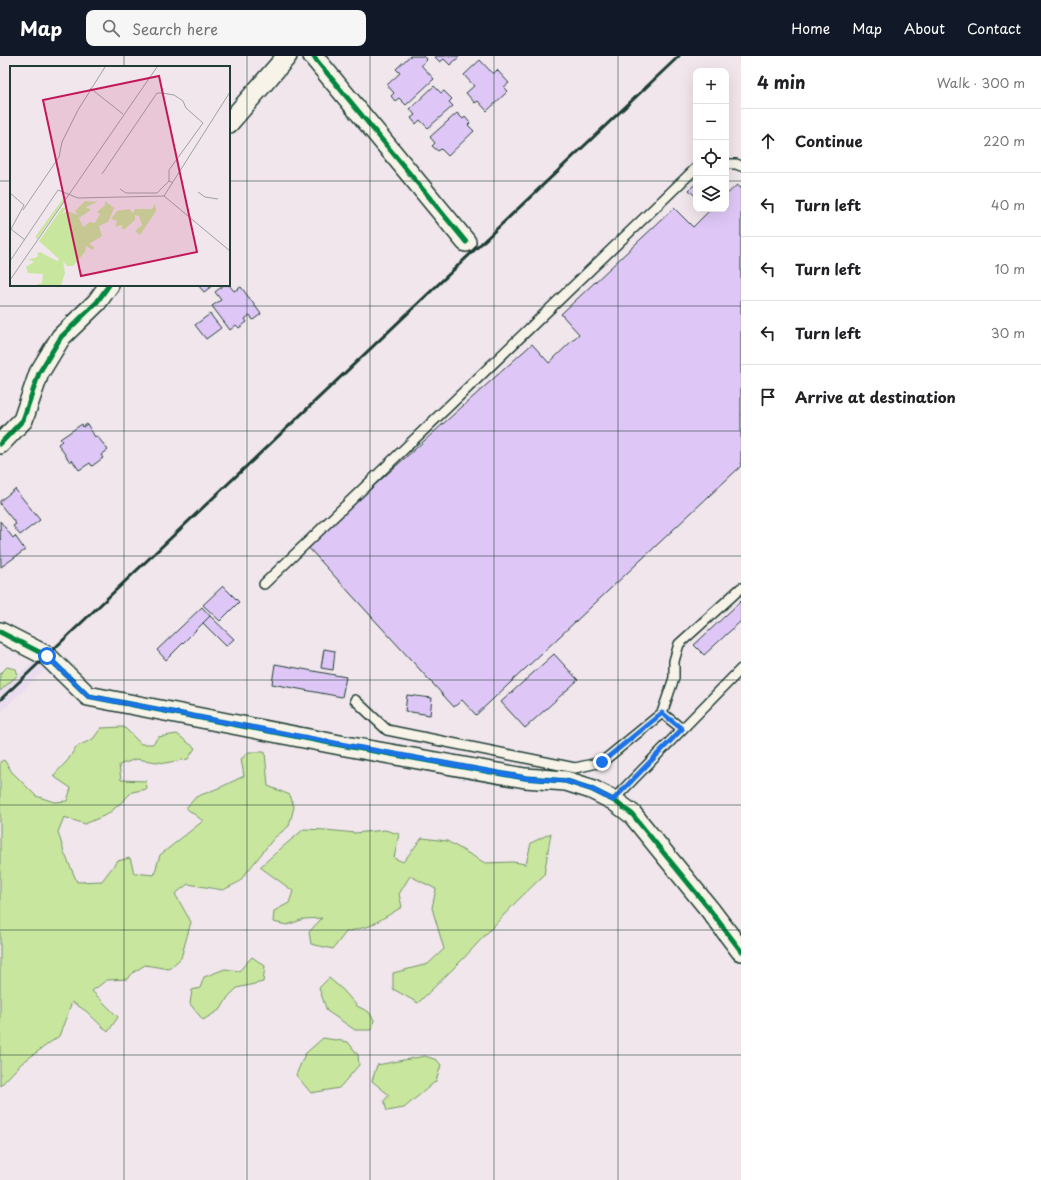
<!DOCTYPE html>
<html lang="en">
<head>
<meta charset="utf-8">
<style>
	body { margin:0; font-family:"Playpen Sans",sans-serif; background:#f6f6f6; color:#202124 }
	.controls { position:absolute; right:12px; top:12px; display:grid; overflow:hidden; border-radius:8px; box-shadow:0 4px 16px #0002 }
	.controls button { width:36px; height:36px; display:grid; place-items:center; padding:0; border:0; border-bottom:1px solid #e0e0e0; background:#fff; color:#202124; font:20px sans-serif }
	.stop { position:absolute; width:12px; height:12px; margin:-9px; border:3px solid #1a73e8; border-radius:50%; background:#fff }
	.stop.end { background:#1a73e8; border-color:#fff; box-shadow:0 1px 4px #0008 }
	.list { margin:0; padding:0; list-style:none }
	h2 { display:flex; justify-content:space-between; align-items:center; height:52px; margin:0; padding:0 16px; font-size:17px }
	h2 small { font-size:13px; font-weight:400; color:#757577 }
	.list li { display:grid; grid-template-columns:26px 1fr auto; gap:12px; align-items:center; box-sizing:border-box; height:64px; padding:0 16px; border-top:1px solid #e0e0e0 }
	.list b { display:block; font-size:15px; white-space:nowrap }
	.list em { font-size:13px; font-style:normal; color:#757577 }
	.icon { flex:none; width:22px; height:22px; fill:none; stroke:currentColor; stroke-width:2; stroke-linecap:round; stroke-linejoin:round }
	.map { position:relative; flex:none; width:741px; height:1124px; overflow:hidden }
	header { display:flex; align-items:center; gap:24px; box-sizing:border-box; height:56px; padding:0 20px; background:#111827; color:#fff }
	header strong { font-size:19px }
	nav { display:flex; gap:22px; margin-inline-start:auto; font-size:14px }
	.search { width:280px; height:36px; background:#f6f6f6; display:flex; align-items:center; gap:10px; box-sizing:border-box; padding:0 14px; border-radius:8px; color:#757577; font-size:15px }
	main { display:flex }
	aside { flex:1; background:#fff }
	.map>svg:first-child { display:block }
	.built { fill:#ebddef }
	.green { fill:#c8e69e; stroke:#749269 }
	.building { fill:#dec7f7; stroke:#1f3d34 }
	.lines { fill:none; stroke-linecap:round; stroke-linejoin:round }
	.lane-casing { stroke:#1f3d34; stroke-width:12 }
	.street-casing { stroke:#1f3d34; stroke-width:22 }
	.lane { stroke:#f7f3e8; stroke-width:9 }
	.street { stroke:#f7f3e8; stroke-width:19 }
	.rail { stroke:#1f3d34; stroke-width:3 }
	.cycleway-casing { stroke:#f7f3e8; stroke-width:8 }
	.cycleway { stroke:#00873e; stroke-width:5 }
	.route { stroke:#1a73e8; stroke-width:5 }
	.grid { fill:none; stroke:#1f3d34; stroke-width:1; stroke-opacity:0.55 }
	.inset-road { fill:none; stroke:#9ca2a2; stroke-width:1 }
	.view { fill:#c2185b; fill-opacity:0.15; stroke:#c2185b; stroke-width:2 }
	.inset-edge { fill:none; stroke:#1f3d34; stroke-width:2 }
</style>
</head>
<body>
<header>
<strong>Map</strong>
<div class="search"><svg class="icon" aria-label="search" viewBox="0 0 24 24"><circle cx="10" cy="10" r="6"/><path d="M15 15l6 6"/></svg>Search here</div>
<nav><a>Home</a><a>Map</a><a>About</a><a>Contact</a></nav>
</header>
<main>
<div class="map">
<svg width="741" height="1124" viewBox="0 0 741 1124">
	<rect width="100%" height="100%" fill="#f0e6ec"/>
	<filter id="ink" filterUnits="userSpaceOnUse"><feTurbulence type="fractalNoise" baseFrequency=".025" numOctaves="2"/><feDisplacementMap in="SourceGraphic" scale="8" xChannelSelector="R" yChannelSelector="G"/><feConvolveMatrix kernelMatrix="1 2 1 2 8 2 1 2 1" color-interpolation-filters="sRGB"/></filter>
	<g filter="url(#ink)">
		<path class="built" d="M 35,604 L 51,608 L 0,657 L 0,635 Z"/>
		<path class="green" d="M 7,611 L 16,613 L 18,619 L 0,635 L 0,618 Z
			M 124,671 L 141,688 L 153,688 L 158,681 L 177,678 L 195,692 L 188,703 L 165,707 L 136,703 L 119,709 L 121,724 L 146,725 L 147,733 L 132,736 L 123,745 L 108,758 L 85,768 L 64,761 L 58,776 L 64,796 L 77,826 L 102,825 L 117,805 L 130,802 L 134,817 L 154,819 L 160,799 L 203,765 L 186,752 L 196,741 L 221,731 L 244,720 L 241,703 L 249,696 L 265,696 L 268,730 L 290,739 L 294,751 L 289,770 L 274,782 L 239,826 L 223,834 L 188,828 L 175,838 L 191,866 L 181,902 L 169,913 L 145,909 L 134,916 L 127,923 L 107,924 L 92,935 L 118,961 L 108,976 L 86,955 L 72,946 L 59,980 L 22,1007 L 0,1030 L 0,706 L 4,704 L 12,716 L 36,740 L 54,746 L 67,745 L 71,732 L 53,720 L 68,704 L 76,691 L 93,683 L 101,672 Z
			M 304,773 L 326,774 L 355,777 L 385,774 L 399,778 L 394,802 L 403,806 L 422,782 L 447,785 L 485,807 L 513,806 L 526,808 L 531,787 L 551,777 L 544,819 L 516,846 L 461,905 L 418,947 L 393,933 L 393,917 L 428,908 L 444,893 L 432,852 L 436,833 L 410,820 L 399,838 L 402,851 L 370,870 L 346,876 L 333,893 L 311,888 L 309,876 L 322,862 L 304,863 L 287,869 L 273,866 L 274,855 L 289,847 L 293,835 L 260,811 L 279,794 Z
			M 252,901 L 265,910 L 263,926 L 237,932 L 228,941 L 221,953 L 203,964 L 190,948 L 192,934 L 200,932 L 204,921 L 225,913 L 239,915 Z
			M 329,922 L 343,934 L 357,950 L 369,956 L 374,964 L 372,974 L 355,974 L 327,955 L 319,932 Z
			M 323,982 L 348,986 L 358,999 L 359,1009 L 339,1032 L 311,1037 L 296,1019 L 305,998 Z
			M 425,1000 L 437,1004 L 441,1009 L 436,1025 L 404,1052 L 387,1055 L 384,1045 L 389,1039 L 372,1025 L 377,1009 Z"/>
		<path class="building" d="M 410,0 L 423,0 L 427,4 L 421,9 L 434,23 L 406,49 L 399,42 L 395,45 L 391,40 L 394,37 L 387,29 L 400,17 L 396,13 Z
			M 434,0 L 460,0 L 450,9 L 444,3 L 440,6 Z
			M 480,4 L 493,18 L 497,14 L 509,27 L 504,31 L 508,35 L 487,55 L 478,45 L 475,47 L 466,37 L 474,30 L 464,19 Z
			M 434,30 L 441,37 L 444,35 L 452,43 L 449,46 L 453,50 L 428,72 L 420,64 L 416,68 L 411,62 L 415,59 L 410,53 Z
			M 457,57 L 463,63 L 465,61 L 470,67 L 468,69 L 474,75 L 448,100 L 441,93 L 438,95 L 432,90 L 435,87 L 430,81 Z
			M 696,127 L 696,141 L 689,134 Z
			M 737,129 L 741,132 L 741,410 L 476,659 L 462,644 L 454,651 L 307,490 L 532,288 L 549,307 L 579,278 L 561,258 L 674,152 L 693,171 L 711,153 L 726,153 L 726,139 Z
			M 198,229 L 213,229 L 204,236 Z
			M 224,229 L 229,229 L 234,235 L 241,231 L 261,258 L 253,264 L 250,259 L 245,263 L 247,266 L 239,272 L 236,269 L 230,274 L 212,250 L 221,244 L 215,236 Z
			M 210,258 L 221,272 L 206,283 L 195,269 Z
			M 82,368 L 83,371 L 87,368 L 95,381 L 97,380 L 108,394 L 101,399 L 103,402 L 92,410 L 90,407 L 79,414 L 72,404 L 70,406 L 58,388 L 62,385 L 60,383 Z
			M 15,433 L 40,464 L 20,479 L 13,470 L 16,468 L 0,448 L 0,445 Z
			M 0,465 L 13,482 L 15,480 L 25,494 L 1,511 Z
			M 223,530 L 239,546 L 220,565 L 203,549 Z
			M 741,545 L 741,565 L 704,599 L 694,589 Z
			M 202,551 L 210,560 L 166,604 L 157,594 Z
			M 210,560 L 234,583 L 226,590 L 203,567 Z
			M 324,593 L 335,595 L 333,614 L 321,612 Z
			M 554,598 L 578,624 L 525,672 L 501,646 Z
			M 275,608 L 346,621 L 342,641 L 272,628 Z
			M 407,639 L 432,642 L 430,659 L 405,655 Z"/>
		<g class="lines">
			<defs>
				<path id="lane" d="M 726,108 L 736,108 L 741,110
					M 264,528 L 696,112
					M 355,644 L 387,674 L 575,712 L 602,706 L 662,657
					M 682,673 L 662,657 L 674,622 L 674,605 L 679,588 L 741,532
					M 613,744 L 741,613"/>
				<path id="street" d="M 313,0 L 466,186
					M 229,67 L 287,0
					M 0,388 L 23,364 L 39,317 L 61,281 L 97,246 L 109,229
					M 0,576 L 47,600 L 88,640 L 340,689 L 525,722 L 566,725 L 591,733 L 613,744 L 632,758 L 710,854 L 741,895"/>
			</defs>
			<use href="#lane" class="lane-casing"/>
			<use href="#street" class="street-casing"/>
			<use href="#lane" class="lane"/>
			<use href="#street" class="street"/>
			<path class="rail" d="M 0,644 L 679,0"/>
			<defs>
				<path id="cycleway" d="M 313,0 L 466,186
					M 0,388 L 23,364 L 39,317 L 61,281 L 97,246 L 109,229
					M 0,576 L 47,600 L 88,640 L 340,689 L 525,722 L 566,725 L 591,733 L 613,744 L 632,758 L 710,854 L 741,895"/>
			</defs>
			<use href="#cycleway" class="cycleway-casing"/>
			<use href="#cycleway" class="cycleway"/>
		</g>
	</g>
	<g class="lines" filter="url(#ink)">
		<path class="route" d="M 47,600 L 88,640 L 340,688 L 526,722 L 566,725 L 591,733 L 613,744 L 682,673 L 662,657 L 602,706"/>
	</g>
	<path class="grid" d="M 124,0 L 124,11M 247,0 L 247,1124M 370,0 L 370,1124M 494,0 L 494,1124M 618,0 L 618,1124M 0,125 L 11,125M 229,125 L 696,125M 726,125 L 741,125M 124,229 L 124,1124M 0,250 L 741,250M 0,375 L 741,375M 0,500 L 741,500M 0,624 L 741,624M 0,749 L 741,749M 0,874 L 741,874M 0,999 L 741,999"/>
	<g transform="translate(10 10)">
		<rect width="220" height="220" fill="#f0e6ec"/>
		<path d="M 55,130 L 57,131 L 27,173 L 25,171 ZM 75,135 L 87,136 L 76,141 L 81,144 L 69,152 L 73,161 L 80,156 L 85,157 L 90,148 L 87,146 L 95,139 L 95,135 L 104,142 L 98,156 L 89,160 L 92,170 L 79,178 L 84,181 L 83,184 L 76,180 L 75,186 L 63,200 L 57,200 L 53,195 L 55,207 L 51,219 L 26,219 L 32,217 L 33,208 L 18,207 L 16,201 L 24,196 L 18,193 L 25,192 L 28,190 L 27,187 L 30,186 L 47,195 L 49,193 L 29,175 L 52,142 L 57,141 L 52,148 L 57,145 L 68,149 L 65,145 ZM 145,138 L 146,145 L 130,169 L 125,165 L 132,159 L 129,150 L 125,149 L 125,154 L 115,163 L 112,163 L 112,159 L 105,161 L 107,155 L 101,153 L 107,145 L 119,143 L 123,147 L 125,143 L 142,143 Z" fill="#c8e69e"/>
		<path class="inset-road" d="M 80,22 L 113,48M 92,108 L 147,27 L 152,27 L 164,29 L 173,35 L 176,42 L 193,57 L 159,104 L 159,115 L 163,117M 110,123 L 116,127 L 147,127 L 159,115M 188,126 L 195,131 L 208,133M 0,127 L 14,139 L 1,163 L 15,174M 154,130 L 220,26M 13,144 L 49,91 L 52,76 L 68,44 L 95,1M 0,195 L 48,124 L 68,132 L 154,130 L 220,185M 0,214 L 147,1"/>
		<path class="view" d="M 149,10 L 187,186 L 71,210 L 33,34 Z"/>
		<rect width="220" height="220" class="inset-edge"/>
	</g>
</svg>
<div class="controls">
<button>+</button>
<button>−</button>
<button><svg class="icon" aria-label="locate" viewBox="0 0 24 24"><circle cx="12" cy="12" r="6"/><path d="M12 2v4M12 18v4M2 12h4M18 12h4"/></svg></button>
<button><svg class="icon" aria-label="layers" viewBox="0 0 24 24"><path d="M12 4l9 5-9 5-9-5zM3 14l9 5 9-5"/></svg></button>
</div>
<div class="stop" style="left:47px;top:600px"></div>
<div class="stop end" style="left:602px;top:706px"></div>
</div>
<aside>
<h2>4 min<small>Walk · 300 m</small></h2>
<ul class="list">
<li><svg class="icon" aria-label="ahead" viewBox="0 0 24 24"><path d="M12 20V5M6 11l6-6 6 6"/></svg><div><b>Continue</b></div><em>220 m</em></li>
<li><svg class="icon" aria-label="left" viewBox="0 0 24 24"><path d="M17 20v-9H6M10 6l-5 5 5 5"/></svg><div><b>Turn left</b></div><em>40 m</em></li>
<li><svg class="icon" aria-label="left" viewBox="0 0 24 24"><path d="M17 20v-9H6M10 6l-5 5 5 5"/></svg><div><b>Turn left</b></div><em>10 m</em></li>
<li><svg class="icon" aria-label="left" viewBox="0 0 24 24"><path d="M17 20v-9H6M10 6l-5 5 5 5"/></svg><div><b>Turn left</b></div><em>30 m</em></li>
<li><svg class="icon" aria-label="arrive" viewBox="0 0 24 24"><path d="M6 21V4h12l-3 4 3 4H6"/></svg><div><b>Arrive at destination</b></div></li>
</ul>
</aside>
</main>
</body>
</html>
